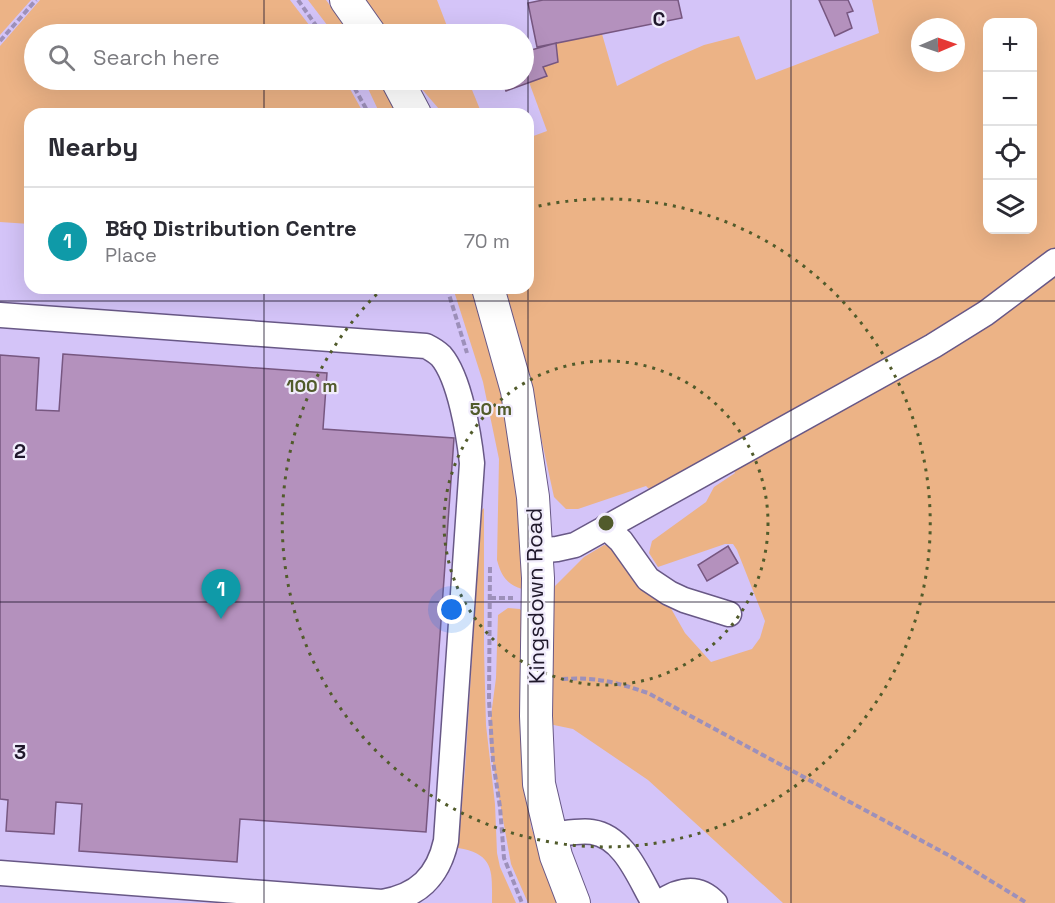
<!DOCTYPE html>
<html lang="en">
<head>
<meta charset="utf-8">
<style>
	body { margin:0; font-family:"Space Grotesk",sans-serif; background:#f2f2f3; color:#2b2b33 }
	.controls { position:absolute; right:18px; top:18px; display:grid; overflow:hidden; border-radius:12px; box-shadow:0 6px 24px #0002 }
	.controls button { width:54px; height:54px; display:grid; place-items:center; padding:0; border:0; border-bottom:2px solid #e1e1e2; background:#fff; color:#2b2b33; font:30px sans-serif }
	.compass { position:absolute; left:911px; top:18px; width:54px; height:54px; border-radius:50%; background:#fff; box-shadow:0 6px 24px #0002; rotate:88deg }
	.you { position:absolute; left:452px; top:610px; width:21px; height:21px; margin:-15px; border:4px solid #fff; border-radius:50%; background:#1a73e8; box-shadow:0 0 0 9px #1a73e833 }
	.badge { display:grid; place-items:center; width:39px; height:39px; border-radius:50%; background:#2563eb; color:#fff; font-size:20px; font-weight:700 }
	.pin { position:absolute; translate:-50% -50px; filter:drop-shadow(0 2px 3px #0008) }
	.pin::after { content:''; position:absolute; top:32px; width:21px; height:18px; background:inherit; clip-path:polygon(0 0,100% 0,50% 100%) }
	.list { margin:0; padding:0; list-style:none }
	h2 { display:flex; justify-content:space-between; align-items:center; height:78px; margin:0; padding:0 24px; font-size:26px }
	h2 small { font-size:20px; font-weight:400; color:#7c7c81 }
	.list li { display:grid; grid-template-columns:39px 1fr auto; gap:18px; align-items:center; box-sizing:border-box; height:108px; padding:0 24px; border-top:2px solid #e1e1e2 }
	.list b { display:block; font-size:22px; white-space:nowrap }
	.list p { margin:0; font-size:20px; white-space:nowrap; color:#7c7c81 }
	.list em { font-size:20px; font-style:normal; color:#7c7c81 }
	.icon { flex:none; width:33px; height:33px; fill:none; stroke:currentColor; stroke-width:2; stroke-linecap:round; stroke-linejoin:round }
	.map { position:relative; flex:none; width:1055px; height:903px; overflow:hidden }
	.search { position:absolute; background:#fff; box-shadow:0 6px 24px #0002; left:24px; top:24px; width:510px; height:66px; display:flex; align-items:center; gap:15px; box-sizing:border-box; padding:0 21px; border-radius:33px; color:#7c7c81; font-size:22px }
	.panel { position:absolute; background:#fff; box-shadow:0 6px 24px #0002; left:24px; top:108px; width:510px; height:186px; border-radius:18px }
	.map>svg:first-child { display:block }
	.green { fill:#ecb386; fill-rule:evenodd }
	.building { fill:#b491bd; stroke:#775780; stroke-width:1.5 }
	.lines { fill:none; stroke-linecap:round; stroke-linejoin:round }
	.minor-casing { stroke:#685886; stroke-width:27 }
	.major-casing { stroke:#685886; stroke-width:34 }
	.path { stroke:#9d90ba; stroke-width:4; stroke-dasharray:6 3; stroke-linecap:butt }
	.minor { stroke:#fff; stroke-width:24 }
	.major { stroke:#fff; stroke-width:32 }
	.grid { fill:none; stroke:#1f182b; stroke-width:1.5; stroke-opacity:0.55 }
	.ring { fill:none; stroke:#515b2b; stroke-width:3; stroke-dasharray:3 6 }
	.labels { text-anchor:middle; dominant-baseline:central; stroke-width:4.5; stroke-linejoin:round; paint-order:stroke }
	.street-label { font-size:22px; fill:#1f182b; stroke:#f1ecfc }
	.grid-label { font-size:20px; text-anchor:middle; font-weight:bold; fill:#1f182b; stroke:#f1ecfc; stroke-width:4.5; stroke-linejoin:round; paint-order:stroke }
	.centre { fill:#515b2b; stroke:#f1ecfc; stroke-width:3 }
	.ring-label { font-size:18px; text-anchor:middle; font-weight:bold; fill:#515b2b; stroke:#f1ecfc; stroke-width:4.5; stroke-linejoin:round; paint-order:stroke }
</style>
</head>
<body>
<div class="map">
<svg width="1055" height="903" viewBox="0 0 1055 903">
	<rect width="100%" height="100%" fill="#d4c4f8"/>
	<path class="green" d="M 0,0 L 31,0 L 0,35 Z
		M 40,0 L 290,0 L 316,34 L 34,34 L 34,80 L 345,80 L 364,114 L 30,114 L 30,224 L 0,222 L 0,46 Z
		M 308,0 L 326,0 L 351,34 L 334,34 Z
		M 355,0 L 437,0 L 450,34 L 380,34 Z
		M 872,0 L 1055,0 L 1055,903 L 783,903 L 648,780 L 573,729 L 549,724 L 546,621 L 555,586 L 584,557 L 604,545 L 625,547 L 641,556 L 685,633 L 711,662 L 752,649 L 760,638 L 765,621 L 737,550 L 733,544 L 725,544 L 658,567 L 649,553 L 652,541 L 706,502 L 714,487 L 735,473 L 723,451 L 649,489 L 646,486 L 578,509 L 566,509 L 554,497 L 527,373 L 500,288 L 528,288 L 528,138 L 547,131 L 529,82 L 546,76 L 543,67 L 558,62 L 556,43 L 602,34 L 617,86 L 663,63 L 704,45 L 739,36 L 756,80 L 879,33 ZM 988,22 L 1032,22 L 1032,230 L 988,230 ZM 920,27 L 956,27 L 956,63 L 920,63 Z
		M 364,80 L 379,80 L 398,114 L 380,114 Z
		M 414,80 L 468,80 L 481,112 L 439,109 Z
		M 453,288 L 491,288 L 513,417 L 521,481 L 522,589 C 506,584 501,575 497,560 L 499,459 L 483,382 Z
		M 484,508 L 484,650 L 486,725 L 495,804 L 497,853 L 500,867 L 516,903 L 492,903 C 492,872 495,854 458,848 L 465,770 L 481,511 Z
		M 508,608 L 520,609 L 524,615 L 529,809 L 531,827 L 560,903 L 528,903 L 511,864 L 490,747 L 489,731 L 496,678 L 498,615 Z"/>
	<path class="building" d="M 543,0 L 678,0 L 682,18 L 537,47 L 528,3 Z
		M 819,0 L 848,0 L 853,11 L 847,13 L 852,28 L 835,36 Z
		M 556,43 L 558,62 L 543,67 L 547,76 L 506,91 L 502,80 L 524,80 L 524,52 Z
		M 63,354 L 327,373 L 323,429 L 454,438 L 426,832 L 240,819 L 237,862 L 79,851 L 82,804 L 56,802 L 54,834 L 6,831 L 8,800 L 0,799 L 0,355 L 39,358 L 36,410 L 59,411 Z
		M 728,546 L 738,563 L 707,581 L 698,565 Z"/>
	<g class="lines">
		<defs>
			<path id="minor" d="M 0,315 L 426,346 C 432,349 437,352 441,356 C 460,378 469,436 472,463 L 446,841 C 438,877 418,896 382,902 L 0,873
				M 606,527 L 621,541 L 648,579 L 669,593 L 684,600 L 729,614
				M 536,551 L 557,549 L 575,545 L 933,346 L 986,313 L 1055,261
				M 550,835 C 563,834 579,830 592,832 C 625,837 639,878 654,903
				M 659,903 C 678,890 697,884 715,903"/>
			<path id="major" d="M 346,0 L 370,34
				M 397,80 L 415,114
				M 488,288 L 517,391 L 533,497 L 538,578 L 536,716 L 539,784 L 556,856 L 574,903"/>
		</defs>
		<use href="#minor" class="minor-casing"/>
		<use href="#major" class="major-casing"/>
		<path class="path" d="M 298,0 L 322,34
			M 0,41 L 36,0
			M 350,80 L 369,114
			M 447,288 L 467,353
			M 490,567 L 489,701 L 493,761 L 500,807 L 504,858 L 522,903
			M 490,598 L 513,598
			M 562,679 C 597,677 615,682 648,693 L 950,856 L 1027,903"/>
		<use href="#minor" class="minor"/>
		<use href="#major" class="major"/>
	</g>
	<path class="grid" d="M 264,0 L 264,34M 528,0 L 528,114M 791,0 L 791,903M 264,80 L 264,114M 264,288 L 264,903M 528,288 L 528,903M 0,301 L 1055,301M 0,602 L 1055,602"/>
	<g class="ring">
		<circle cx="606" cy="523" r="162"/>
		<path d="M530 208A324 324 0 1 1 381 290"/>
	</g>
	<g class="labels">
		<g class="street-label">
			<text transform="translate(535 596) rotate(-91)">Kingsdown Road</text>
		</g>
	</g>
	<g class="grid-label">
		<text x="659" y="26">C</text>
		<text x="20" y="458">2</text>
		<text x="20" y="759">3</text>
	</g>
	<circle cx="606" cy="523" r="9" class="centre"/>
	<g class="ring-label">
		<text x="312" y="392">100 m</text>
		<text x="491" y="415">50 m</text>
	</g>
</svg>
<div class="controls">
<button>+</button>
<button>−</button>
<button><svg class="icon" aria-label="locate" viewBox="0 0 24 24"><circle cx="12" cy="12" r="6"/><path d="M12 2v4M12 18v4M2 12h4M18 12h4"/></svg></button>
<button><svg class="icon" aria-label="layers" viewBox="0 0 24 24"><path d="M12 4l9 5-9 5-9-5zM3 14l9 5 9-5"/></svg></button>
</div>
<svg class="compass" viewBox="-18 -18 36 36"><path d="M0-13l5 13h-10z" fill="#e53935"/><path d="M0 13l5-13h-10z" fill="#7c7c81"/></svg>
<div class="you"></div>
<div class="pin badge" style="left:221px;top:619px;background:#0f9aa8">1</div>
<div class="search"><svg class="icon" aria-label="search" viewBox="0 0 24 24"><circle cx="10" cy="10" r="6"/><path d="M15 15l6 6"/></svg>Search here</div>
<section class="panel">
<h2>Nearby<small></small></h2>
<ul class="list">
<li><span class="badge" style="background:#0f9aa8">1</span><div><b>B&amp;Q Distribution Centre</b><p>Place</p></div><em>70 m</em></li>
</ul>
</section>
</div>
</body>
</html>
